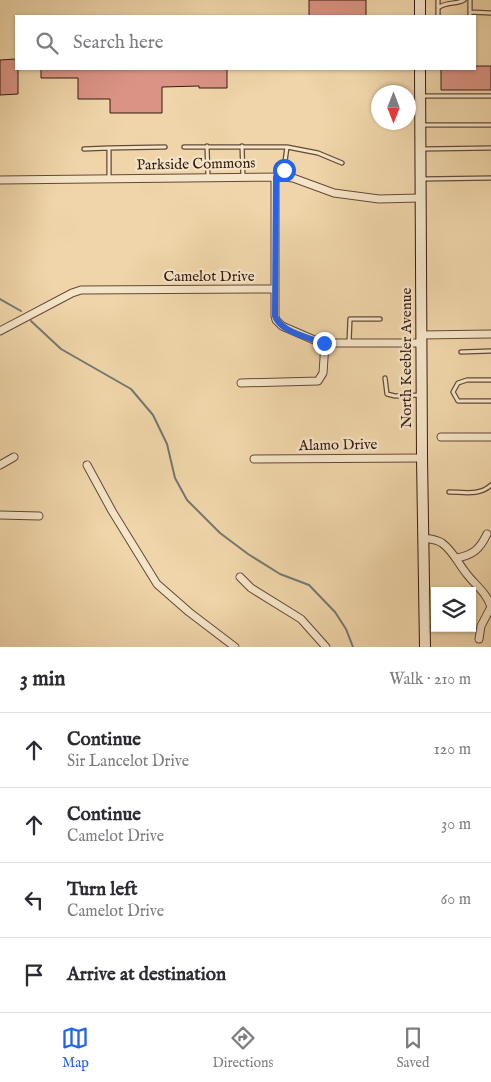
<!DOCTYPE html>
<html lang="en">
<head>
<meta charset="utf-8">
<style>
	body { margin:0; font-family:"IM FELL English",serif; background:#f7f7f7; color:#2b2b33 }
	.controls { position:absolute; right:15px; bottom:15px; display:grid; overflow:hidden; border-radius:0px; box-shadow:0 1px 4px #0004 }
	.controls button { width:45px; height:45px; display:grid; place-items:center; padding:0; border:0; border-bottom:1px solid #e1e1e2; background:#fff; color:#2b2b33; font:25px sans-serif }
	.compass { position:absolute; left:371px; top:85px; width:45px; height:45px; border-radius:50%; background:#fff; box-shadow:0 1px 4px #0004; rotate:180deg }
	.stop { position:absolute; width:15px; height:15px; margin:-11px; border:4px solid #2563eb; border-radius:50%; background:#fff }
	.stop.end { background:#2563eb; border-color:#fff; box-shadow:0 1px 5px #0008 }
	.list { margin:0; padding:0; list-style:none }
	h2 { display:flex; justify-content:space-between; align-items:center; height:65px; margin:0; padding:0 20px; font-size:21px }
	h2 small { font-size:16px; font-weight:400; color:#7c7c81 }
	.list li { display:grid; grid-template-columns:32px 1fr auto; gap:15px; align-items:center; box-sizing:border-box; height:75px; padding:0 20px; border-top:1px solid #e1e1e2 }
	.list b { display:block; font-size:19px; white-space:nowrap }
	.list p { margin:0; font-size:16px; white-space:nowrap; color:#7c7c81 }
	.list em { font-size:16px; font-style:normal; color:#7c7c81 }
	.icon { flex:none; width:28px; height:28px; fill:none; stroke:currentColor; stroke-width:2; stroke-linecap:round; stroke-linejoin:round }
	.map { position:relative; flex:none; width:491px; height:647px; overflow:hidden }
	.search { position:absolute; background:#fff; box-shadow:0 1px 4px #0004; left:15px; right:15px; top:15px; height:55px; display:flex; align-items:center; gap:12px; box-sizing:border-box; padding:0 18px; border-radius:0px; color:#7c7c81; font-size:19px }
	.sheet { height:365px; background:#fff }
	nav { display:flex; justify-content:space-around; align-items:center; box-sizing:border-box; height:70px; border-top:1px solid #e1e1e2; background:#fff; font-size:14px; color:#7c7c81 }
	nav a { display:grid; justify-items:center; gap:2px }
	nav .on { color:#2563eb }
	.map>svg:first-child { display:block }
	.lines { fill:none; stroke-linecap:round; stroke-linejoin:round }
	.stream { stroke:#737871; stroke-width:2 }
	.building { fill:#da9384; stroke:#341a10 }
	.lane-casing { stroke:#634936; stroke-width:5.5 }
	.street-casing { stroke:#634936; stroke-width:9 }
	.secondary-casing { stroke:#341a10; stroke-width:12 }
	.lane { stroke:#f5e4c7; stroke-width:3 }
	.street { stroke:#f5e4c7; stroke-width:7 }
	.secondary { stroke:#f5e4c7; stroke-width:10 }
	.route { stroke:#2563eb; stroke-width:6 }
	.labels { text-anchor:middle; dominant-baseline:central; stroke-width:4.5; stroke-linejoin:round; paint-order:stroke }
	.street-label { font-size:15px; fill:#341a10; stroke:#f5e4c7 }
</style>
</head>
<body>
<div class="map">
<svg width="491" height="647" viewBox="0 0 491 647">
	<rect width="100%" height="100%" fill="#efd5a9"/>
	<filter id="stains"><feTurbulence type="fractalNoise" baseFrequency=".004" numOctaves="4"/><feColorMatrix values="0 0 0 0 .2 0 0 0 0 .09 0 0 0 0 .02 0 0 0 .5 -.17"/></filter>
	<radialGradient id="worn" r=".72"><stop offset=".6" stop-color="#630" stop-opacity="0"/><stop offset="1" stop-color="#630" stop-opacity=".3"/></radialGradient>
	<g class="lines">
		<path class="stream" d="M 0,299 L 21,311
			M 31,321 L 61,349 L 131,389 L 153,415 L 167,444 L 175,478 L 187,500 L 220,533 L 248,554 L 280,574 L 309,585 L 335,612 L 346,629 L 353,647"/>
	</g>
	<path class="building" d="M 309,0 L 366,0 L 366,16 L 309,16 Z
		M 16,59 L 16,69 L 18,69 L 18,94 L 0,95 L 0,60 Z
		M 475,66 L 491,66 L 491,90 L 441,90 L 441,69 L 475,69 Z
		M 41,69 L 227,69 L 227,88 L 199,88 L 199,86 L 162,87 L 162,113 L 110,113 L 110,99 L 78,99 L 78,78 L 41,78 Z"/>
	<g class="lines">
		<defs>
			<path id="lane" d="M 470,0 L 470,16
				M 438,8 C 447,1 456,5 464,0
				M 470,12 L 491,13
				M 438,16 L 438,0
				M 421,96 L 491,96
				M 422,125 L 491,125
				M 207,146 L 208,177
				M 242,146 L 243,177
				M 184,147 L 287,147 L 283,176
				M 287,147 L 318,153 L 342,163
				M 84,149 L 109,148
				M 423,149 L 491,148
				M 109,178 L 109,148 L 165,147
				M 423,179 L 491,178
				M 349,343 L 350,319 L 380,319
				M 461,352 L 491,351
				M 385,378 L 387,394 L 395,396 L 421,395
				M 491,380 L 467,380 L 458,383 L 453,392 L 458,401 L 491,401
				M 449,492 C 463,492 480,496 491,485"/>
			<path id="street" d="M 275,177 L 275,316 L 276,320 L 282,326 L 319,342 L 325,343 L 421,343
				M 0,180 L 283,177 L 293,178 L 334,193 L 379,199 L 420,198
				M 0,331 L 72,293 L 81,290 L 275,289
				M 421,335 L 491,334
				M 241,383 L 318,381 L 323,373 L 325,343
				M 441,437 L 491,437
				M 254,459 L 422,458
				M 0,465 L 14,457
				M 87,465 L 112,511 L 157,584 L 189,612 L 235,647
				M 0,515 L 39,516
				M 423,538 C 430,539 436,539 442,543 C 453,551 458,563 466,573 C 475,585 487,593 491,607 L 481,626 L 479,639
				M 457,558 C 473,555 480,549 487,534
				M 240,577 L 251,588 L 301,619 L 326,647"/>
			<path id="secondary" d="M 420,0 L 420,16
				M 420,69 L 422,458 L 425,647"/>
		</defs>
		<use href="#lane" class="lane-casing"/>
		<use href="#street" class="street-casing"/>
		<use href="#secondary" class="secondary-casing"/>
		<use href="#lane" class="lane"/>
		<use href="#street" class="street"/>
		<use href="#secondary" class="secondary"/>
	</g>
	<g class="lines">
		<path class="route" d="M 284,170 L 283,177 L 276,177 L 275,316 C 280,331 305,336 319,342 L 324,343"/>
	</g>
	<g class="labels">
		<g class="street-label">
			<text transform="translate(196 164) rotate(-1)">Parkside Commons</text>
			<text x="209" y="276">Camelot Drive</text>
			<text transform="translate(406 358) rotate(-90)">North Keebler Avenue</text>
			<text transform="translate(338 445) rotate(-1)">Alamo Drive</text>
		</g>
	</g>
	<rect width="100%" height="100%" filter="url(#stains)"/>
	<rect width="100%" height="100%" fill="url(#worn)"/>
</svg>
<div class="controls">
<button><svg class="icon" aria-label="layers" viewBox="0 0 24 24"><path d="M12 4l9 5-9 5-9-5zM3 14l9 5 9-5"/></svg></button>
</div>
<svg class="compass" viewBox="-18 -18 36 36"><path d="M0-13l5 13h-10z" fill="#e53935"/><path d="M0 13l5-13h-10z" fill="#7c7c81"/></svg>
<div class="stop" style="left:284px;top:170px"></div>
<div class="stop end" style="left:324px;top:343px"></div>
<div class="search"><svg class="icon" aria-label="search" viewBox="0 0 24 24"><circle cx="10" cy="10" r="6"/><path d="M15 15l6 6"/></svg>Search here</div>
</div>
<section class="sheet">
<h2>3 min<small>Walk · 210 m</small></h2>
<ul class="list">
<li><svg class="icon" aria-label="ahead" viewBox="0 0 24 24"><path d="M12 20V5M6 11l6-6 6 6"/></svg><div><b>Continue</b><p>Sir Lancelot Drive</p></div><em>120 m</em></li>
<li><svg class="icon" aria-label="ahead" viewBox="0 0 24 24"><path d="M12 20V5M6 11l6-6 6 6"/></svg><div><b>Continue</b><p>Camelot Drive</p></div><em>30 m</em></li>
<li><svg class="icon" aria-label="left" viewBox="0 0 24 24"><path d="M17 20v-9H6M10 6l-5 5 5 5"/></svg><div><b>Turn left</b><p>Camelot Drive</p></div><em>60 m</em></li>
<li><svg class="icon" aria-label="arrive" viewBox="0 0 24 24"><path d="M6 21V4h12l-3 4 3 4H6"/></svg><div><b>Arrive at destination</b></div></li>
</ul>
</section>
<nav>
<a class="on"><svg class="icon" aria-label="map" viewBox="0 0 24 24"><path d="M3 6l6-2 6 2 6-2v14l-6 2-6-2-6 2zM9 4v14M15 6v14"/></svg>Map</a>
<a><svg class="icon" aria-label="directions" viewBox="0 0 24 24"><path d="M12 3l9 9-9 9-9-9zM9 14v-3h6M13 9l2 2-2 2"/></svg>Directions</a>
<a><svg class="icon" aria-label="saved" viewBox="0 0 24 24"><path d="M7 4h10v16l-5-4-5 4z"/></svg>Saved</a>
</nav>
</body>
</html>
